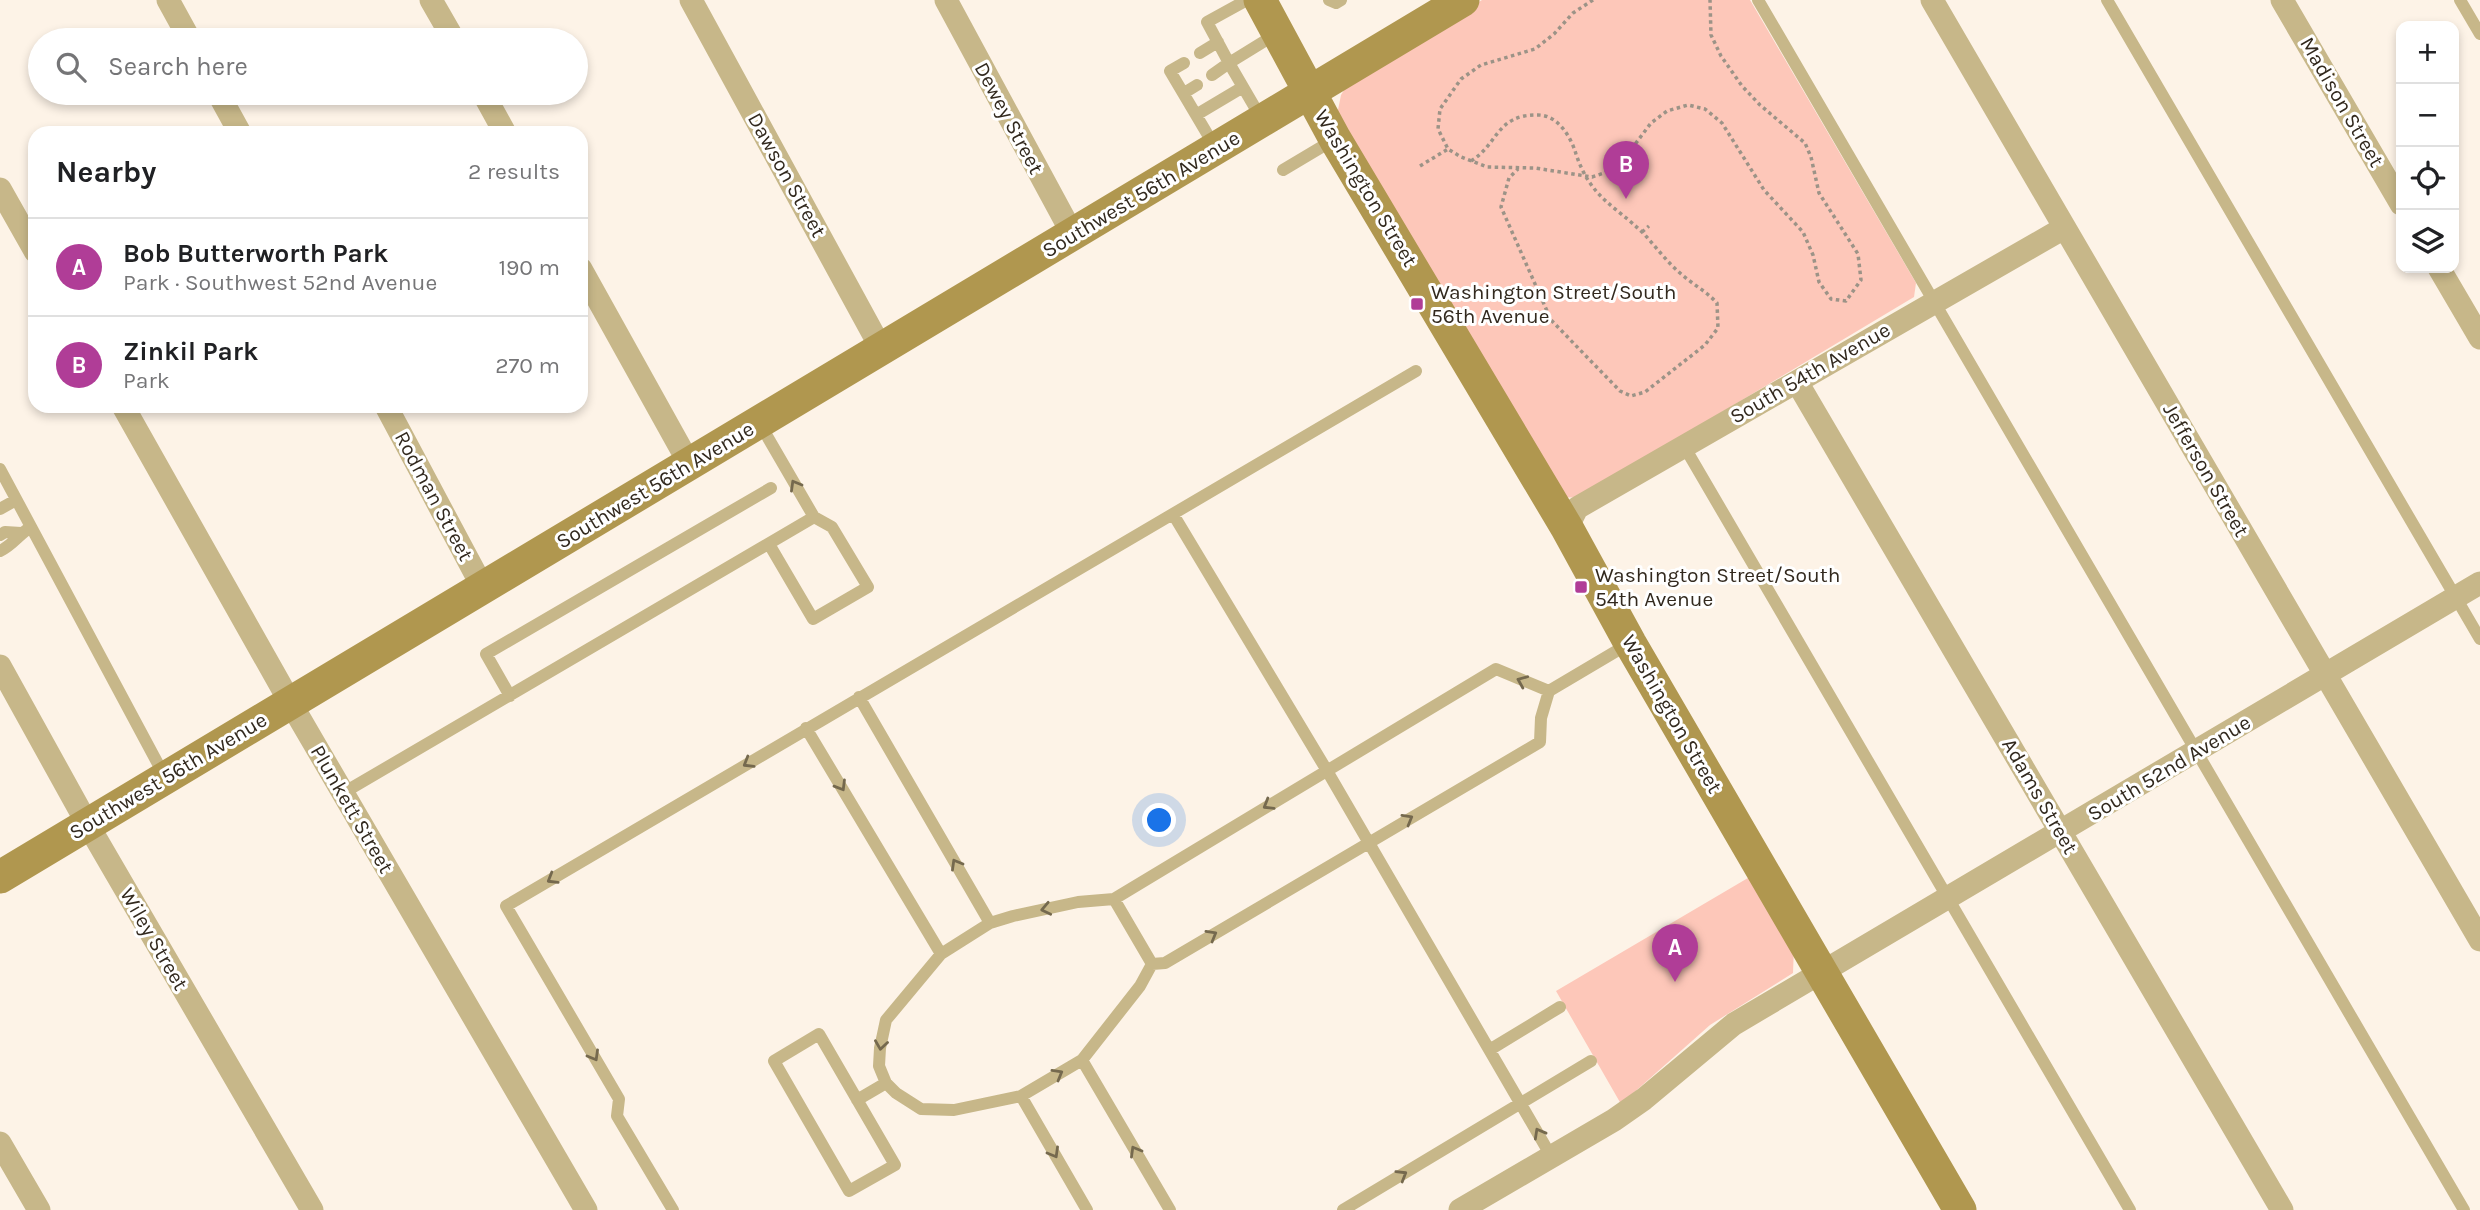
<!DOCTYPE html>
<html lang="en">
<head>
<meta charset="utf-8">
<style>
	body { margin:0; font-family:Karla,sans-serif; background:#f6f6f6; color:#202124 }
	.controls { position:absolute; right:21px; top:21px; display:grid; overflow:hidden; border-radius:14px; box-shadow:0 4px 10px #0003 }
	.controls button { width:63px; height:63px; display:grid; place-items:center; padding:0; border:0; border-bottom:2px solid #e0e0e0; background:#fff; color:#202124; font:35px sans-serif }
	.you { position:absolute; left:1160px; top:821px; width:24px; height:24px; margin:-18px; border:5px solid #fff; border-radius:50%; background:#1a73e8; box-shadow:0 0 0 10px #1a73e833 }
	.badge { display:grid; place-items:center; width:46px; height:46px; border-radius:50%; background:#b03d97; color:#fff; font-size:23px; font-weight:700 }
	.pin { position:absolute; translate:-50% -58px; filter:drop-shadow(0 2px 4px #0008) }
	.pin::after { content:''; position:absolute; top:37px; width:24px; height:21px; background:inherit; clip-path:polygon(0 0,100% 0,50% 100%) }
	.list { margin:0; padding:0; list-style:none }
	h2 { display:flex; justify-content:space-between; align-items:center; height:91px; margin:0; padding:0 28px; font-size:30px }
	h2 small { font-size:23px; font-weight:400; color:#757577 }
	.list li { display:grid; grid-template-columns:46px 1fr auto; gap:21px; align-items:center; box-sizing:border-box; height:98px; padding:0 28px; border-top:2px solid #e0e0e0 }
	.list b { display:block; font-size:26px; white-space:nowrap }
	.list p { margin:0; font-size:23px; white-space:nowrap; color:#757577 }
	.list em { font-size:23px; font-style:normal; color:#757577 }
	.icon { flex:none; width:38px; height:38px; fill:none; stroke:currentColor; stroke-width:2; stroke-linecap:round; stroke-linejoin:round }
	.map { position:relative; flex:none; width:2480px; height:1210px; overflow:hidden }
	.search { position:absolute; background:#fff; box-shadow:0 4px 10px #0003; left:28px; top:28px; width:560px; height:77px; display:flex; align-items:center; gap:18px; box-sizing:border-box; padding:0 24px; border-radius:38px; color:#757577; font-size:26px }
	.panel { position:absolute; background:#fff; box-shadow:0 4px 10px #0003; left:28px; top:126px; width:560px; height:287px; border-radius:21px }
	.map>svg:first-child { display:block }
	.green { fill:#fdc7b9 }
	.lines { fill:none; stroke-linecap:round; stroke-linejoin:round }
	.path { stroke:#9c9387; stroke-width:3.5; stroke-dasharray:3.5 3.5; stroke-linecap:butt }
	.lane { stroke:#c7b789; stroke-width:12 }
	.street { stroke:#c7b789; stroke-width:23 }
	.secondary { stroke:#b0974f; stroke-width:33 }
	.oneway { stroke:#75694e }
	.poi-dot { fill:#b03d97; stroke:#fff; stroke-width:2.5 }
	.labels { text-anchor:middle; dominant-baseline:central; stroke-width:6; stroke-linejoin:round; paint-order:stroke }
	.street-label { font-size:21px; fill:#32291e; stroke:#fff }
	.poi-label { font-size:21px; fill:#32291e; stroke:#fff; text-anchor:start }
</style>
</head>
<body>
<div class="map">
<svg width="2480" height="1210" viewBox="0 0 2480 1210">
	<rect width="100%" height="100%" fill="#fdf3e7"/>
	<path class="green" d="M 1482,0 L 1750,0 L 1916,283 L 1914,297 L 1580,497 L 1558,498 L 1337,115 L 1341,95 L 1347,85 Z
		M 1753,875 L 1794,946 L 1793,973 L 1710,1025 L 1621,1104 L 1556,991 Z"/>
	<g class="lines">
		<path class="path" d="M 1593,0 L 1573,13 L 1554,34 L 1535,49 L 1481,65 L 1461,79 L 1440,109 L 1438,129 L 1448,149 L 1461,157 L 1487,167 L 1535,168 L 1592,177 L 1604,173 L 1627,155 L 1651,123 L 1667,111 L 1688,105 L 1705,109 L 1722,123 L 1764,190 L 1803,232 L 1813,255 L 1819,282 L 1831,299 L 1846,301 L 1861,280 L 1858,254 L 1819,193 L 1811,157 L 1805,143 L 1760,105 L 1742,86 L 1721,56 L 1711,35 L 1710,0
			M 1471,161 C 1498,145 1496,114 1538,115 C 1558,115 1571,137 1576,154 C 1591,199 1615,205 1644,234 C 1656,247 1667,262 1680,273 C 1692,284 1706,291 1717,303 L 1718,328 L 1705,345 L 1645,392 L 1631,396 L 1620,391 L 1551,320 L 1501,207 L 1509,178 L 1518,169
			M 1420,166 L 1448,149
			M 1642,232 L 1649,226"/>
		<path class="lane" d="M 1247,0 L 1207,22 L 1229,63 L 1276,34
			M 1329,0 L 1336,3 L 1341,0
			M 1758,0 L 2464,1210
			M 2107,0 L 2480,639
			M 2460,0 L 2480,34
			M 1200,53 L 1218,42
			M 1184,63 L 1170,71 L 1215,147
			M 1212,75 L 1229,63 L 1261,118
			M 1184,93 L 1197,85
			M 1196,115 L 1243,87
			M 1283,170 L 1335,139
			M 760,424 L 814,517 L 832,527 L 868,587 L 813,619 L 769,544
			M 1684,446 L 2130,1210
			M 0,469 L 165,777
			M 0,509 L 16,500
			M 1173,514 L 1326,769 L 1551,1156
			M 0,535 L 5,532 L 21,533
			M 0,551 C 13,545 19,534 31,527
			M 510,696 L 486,654 L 771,488
			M 859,697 L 990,923
			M 806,728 L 941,954
			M 343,793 L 814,517
			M 1114,899 L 1152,964 L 1140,986 L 1082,1060 L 1021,1096 L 954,1110 L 921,1109 L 896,1093 L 886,1083 L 879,1066 L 880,1048 L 886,1020 L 941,954 L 990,923 L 1013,916 L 1078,902 L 1114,899 L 1496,669 L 1549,691
			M 1152,964 L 1165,963 L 1540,742 L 1541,718 L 1549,691 L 1630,643
			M 819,1034 L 895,1165 L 849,1191 L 774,1061 Z
			M 1491,1049 L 1560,1007
			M 1082,1060 L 1170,1210
			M 1021,1096 L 1087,1210
			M 857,1100 L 886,1083
			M 673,1210 L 617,1116 L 619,1099 L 506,906 L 1416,371
			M 1343,1210 L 1591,1061"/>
		<path class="street" d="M 168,0 L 190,40
			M 431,0 L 454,40
			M 691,0 L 882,350
			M 946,0 L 1073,235
			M 1932,0 L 2480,940
			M 2282,0 L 2401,204
			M 218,93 L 240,133
			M 483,93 L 505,133
			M 0,189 L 35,251
			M 2439,268 L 2480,338
			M 581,269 L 690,465
			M 1797,382 L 2282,1210
			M 123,406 L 290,702 L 586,1210
			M 386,406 L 482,586
			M 1567,528 L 1577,508 L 2064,228
			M 0,666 L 88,825 L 312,1210
			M 0,1143 L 39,1210
			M 1460,1210 L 1614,1120 L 1644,1099 L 1734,1024 L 2480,583"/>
		<path class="secondary" d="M 1260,0 L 1335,139 L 1567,528 L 1630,643 L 1960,1210
			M 0,877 L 1463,0"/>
	</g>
	<defs><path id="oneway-chevron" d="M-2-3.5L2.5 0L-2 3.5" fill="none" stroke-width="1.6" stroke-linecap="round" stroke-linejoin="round" transform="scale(1.75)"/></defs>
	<g class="oneway">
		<use href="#oneway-chevron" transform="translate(795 485) rotate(-120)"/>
		<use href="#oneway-chevron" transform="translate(1522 681) rotate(-157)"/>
		<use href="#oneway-chevron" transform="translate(748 763) rotate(149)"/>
		<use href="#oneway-chevron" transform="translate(841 786) rotate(59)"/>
		<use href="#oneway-chevron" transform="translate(1268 805) rotate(149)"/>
		<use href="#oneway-chevron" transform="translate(1408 819) rotate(-30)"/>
		<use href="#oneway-chevron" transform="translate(956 864) rotate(-120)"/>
		<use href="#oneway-chevron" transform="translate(552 879) rotate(149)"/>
		<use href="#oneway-chevron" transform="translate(1046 909) rotate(168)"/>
		<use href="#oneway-chevron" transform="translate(1212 935) rotate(-30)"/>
		<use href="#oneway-chevron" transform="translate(881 1045) rotate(98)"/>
		<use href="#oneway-chevron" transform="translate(594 1056) rotate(60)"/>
		<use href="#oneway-chevron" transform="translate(1058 1074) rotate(-30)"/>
		<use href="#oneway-chevron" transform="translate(1539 1133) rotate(-119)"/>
		<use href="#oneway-chevron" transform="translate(1135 1151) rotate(-120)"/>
		<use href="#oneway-chevron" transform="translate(1054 1153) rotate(60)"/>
		<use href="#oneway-chevron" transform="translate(1402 1175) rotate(-31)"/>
	</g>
	<g class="poi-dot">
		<rect x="1410" y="297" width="14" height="14" rx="3.5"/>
		<rect x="1574" y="580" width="14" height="14" rx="3.5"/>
	</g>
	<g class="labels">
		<g class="street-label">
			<text transform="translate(2342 102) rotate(60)">Madison Street</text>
			<text transform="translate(1009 118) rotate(62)">Dewey Street</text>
			<text transform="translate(787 175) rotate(61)">Dawson Street</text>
			<text transform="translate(1366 188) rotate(59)">Washington Street</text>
			<text transform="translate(1141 194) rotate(-31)">Southwest 56th Avenue</text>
			<text transform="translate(1810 373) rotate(-30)">South 54th Avenue</text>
			<text transform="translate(2206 470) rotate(60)">Jefferson Street</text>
			<text transform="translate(655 485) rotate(-31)">Southwest 56th Avenue</text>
			<text transform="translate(434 496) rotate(62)">Rodman Street</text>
			<text transform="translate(1672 714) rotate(60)">Washington Street</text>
			<text transform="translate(2169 768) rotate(-31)">South 52nd Avenue</text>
			<text transform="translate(168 776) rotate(-31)">Southwest 56th Avenue</text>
			<text transform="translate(2040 796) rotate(60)">Adams Street</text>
			<text transform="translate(352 809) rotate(60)">Plunkett Street</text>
			<text transform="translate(154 939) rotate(60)">Wiley Street</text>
		</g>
		<g class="poi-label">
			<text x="1431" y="292">Washington Street/South<tspan x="1431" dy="24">56th Avenue</tspan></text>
			<text x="1595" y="575">Washington Street/South<tspan x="1595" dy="24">54th Avenue</tspan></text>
		</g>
	</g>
</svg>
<div class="controls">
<button>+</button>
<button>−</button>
<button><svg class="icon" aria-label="locate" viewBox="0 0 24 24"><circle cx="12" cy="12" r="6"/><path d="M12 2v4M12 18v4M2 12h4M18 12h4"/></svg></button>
<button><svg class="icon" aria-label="layers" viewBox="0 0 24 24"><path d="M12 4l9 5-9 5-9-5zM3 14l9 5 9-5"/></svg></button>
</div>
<div class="you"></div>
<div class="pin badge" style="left:1675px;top:982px">A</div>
<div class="pin badge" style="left:1626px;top:199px">B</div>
<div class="search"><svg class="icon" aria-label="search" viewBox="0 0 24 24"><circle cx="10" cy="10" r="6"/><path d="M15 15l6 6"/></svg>Search here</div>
<section class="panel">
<h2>Nearby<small>2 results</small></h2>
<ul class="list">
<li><span class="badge">A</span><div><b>Bob Butterworth Park</b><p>Park · Southwest 52nd Avenue</p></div><em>190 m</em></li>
<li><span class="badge">B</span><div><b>Zinkil Park</b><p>Park</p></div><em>270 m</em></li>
</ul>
</section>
</div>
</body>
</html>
